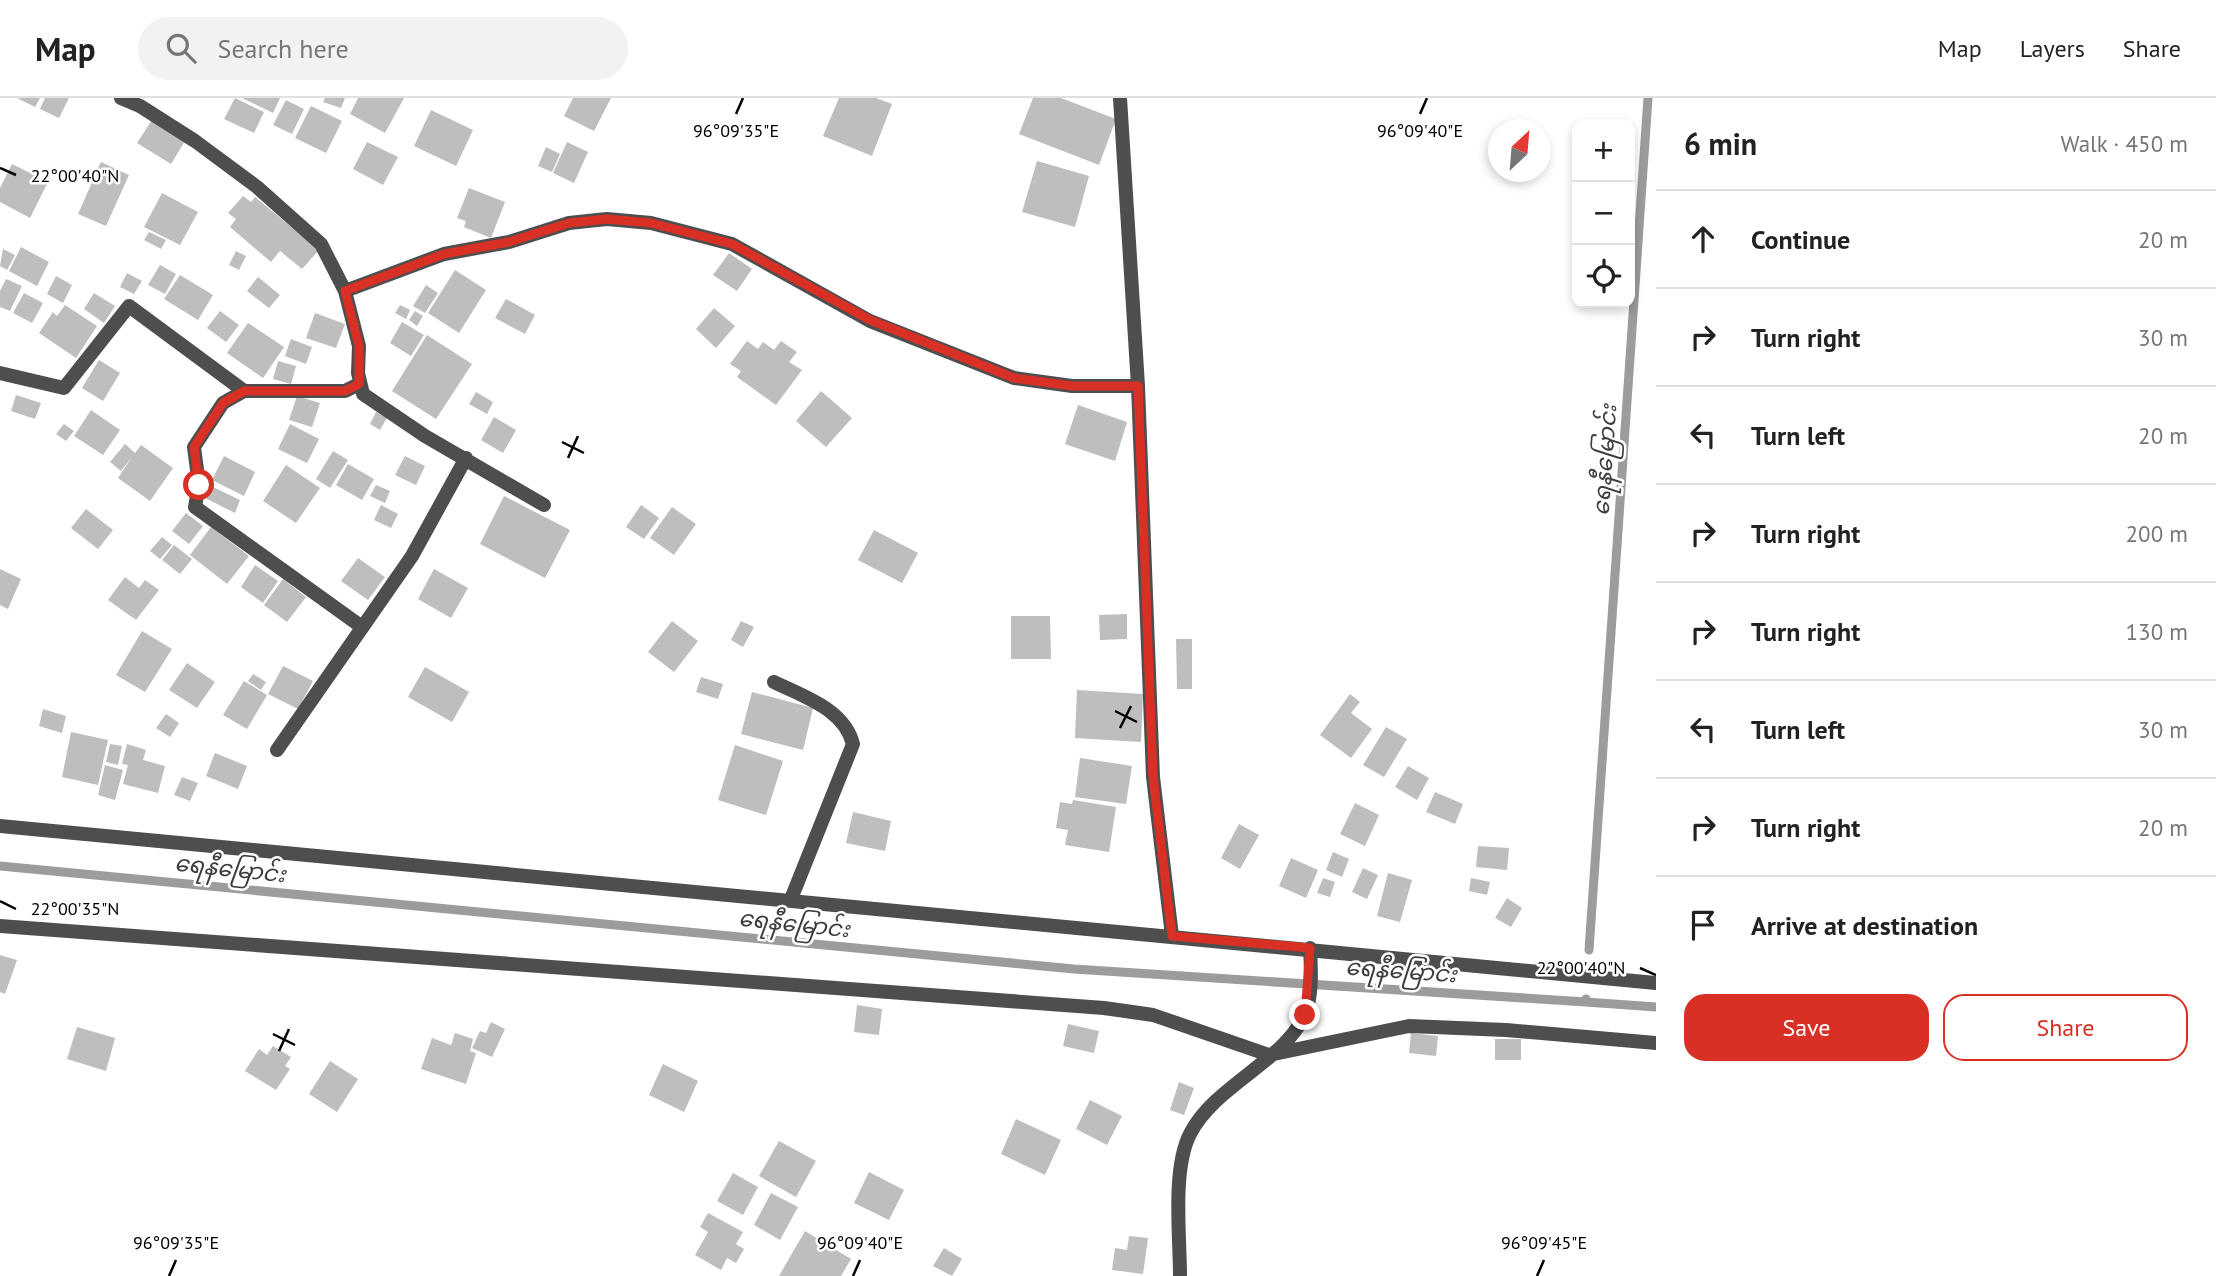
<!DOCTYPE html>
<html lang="en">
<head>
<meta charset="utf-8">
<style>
	body { margin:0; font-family:"PT Sans","Noto Sans Myanmar",sans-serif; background:#f2f2f2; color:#222 }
	.controls { position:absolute; right:21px; top:21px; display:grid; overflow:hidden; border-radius:14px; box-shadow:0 4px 10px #0003 }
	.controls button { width:63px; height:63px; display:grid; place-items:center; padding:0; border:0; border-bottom:2px solid #e0e0e0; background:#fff; color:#222; font:35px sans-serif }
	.compass { position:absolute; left:1488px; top:21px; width:63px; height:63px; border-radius:50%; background:#fff; box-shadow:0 4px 10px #0003; rotate:26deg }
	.stop { position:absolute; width:21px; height:21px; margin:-16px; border:5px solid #d93025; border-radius:50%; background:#fff }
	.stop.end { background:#d93025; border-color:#fff; box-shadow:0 2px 7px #0008 }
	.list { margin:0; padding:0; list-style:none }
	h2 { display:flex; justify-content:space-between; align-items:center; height:91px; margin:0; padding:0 28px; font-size:30px }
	h2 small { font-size:23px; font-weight:400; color:#767676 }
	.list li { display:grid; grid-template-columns:46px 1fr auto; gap:21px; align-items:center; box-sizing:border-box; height:98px; padding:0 28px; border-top:2px solid #e0e0e0 }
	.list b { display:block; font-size:26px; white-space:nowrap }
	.list em { font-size:23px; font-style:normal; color:#767676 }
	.actions { display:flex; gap:14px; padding:21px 28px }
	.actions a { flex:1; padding:16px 0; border:2px solid #d93025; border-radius:21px; text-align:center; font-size:24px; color:#d93025 }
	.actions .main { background:#d93025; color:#fff }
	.icon { flex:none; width:38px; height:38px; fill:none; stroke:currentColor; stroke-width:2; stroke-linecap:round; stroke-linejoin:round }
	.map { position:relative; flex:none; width:1656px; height:1178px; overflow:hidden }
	header { display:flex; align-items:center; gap:42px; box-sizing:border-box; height:98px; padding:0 35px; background:#fff; border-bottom:2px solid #e0e0e0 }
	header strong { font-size:33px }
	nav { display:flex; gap:38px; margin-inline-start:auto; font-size:24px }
	.search { width:490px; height:63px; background:#f2f2f2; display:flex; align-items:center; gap:18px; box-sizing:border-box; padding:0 24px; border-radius:38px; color:#767676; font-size:26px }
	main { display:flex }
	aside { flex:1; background:#fff }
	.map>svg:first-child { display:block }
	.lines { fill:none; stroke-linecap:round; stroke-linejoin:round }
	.stream { stroke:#9c9c9c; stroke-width:9 }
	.building { fill:#bebebe }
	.minor { stroke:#4e4e4e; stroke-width:14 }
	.route { stroke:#d93025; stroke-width:9 }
	.ticks { fill:none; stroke:#000; stroke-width:2.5 }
	.labels { text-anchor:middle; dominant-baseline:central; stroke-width:5; stroke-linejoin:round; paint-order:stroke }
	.water-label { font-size:23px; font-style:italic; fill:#3d3d3d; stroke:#fff }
	.ticks-label { font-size:18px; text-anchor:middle; fill:#000; stroke:#fff; stroke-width:5; stroke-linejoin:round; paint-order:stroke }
</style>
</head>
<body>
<header>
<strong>Map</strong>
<div class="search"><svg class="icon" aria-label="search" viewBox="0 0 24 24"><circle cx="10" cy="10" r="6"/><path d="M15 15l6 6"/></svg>Search here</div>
<nav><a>Map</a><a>Layers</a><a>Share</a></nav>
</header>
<main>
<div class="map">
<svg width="1656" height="1178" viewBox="0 0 1656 1178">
	<rect width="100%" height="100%" fill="#fff"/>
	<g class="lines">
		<path class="stream" d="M 0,768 L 1074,871 L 1586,904 L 1586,901
			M 1589,852 L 1648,0
			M 1586,904 L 1656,909"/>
	</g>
	<path class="building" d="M 17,0 L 40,0 L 35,9 Z
		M 45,0 L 69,0 L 59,20 L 40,11 Z
		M 235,0 L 264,14 L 254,35 L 224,21 Z
		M 242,0 L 280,0 L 273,15 Z
		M 325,0 L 345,0 L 341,10 L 323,4 Z
		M 358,0 L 404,0 L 385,35 L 350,16 Z
		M 573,0 L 611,0 L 594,33 L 564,18 Z
		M 839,0 L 876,0 L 892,6 L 872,58 L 823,38 Z
		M 1033,0 L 1061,0 L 1116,21 L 1099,67 L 1019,36 Z
		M 286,2 L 304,11 L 292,36 L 273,27 Z
		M 311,8 L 342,23 L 326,55 L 295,40 Z
		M 431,12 L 473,32 L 456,68 L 414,48 Z
		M 152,22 L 185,43 L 171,66 L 137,45 Z
		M 367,44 L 398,59 L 383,87 L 353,71 Z
		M 567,44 L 588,54 L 574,85 L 553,75 Z
		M 546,49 L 560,56 L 552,74 L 538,68 Z
		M 1037,63 L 1089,78 L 1075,129 L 1022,114 Z
		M 101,64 L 129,77 L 106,128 L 78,116 Z
		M 12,66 L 48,84 L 30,120 L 0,104 L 0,90 Z
		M 469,90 L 505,104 L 491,140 L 464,129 L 466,123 L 457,120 Z
		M 162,95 L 198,114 L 180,147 L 144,129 Z
		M 243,98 L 251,104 L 255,99 L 319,152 L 302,171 L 280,153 L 271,164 L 230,129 L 236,121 L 228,115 Z
		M 149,134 L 166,142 L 161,151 L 144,142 Z
		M 21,149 L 49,164 L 37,188 L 9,173 Z
		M 3,151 L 15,157 L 7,172 L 0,168 Z
		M 236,153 L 246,158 L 239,172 L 229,167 Z
		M 729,155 L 752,171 L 737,193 L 713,177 Z
		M 160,167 L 176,176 L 165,196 L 148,187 Z
		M 455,172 L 486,192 L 459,235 L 428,215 Z
		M 127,175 L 142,183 L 134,196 L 120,189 Z
		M 180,177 L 213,197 L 198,222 L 164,201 Z
		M 56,178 L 72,187 L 63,205 L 47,196 Z
		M 258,179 L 280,197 L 269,210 L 247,193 Z
		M 6,181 L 22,188 L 10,213 L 0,209 L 0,193 Z
		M 426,187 L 438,195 L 425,215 L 413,208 Z
		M 24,195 L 43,205 L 32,225 L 13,215 Z
		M 94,195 L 115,208 L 104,225 L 84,211 Z
		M 506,201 L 535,217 L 525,236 L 495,220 Z
		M 65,207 L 97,228 L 76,260 L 39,235 L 53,214 L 57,218 Z
		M 400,207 L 410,212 L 406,221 L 395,215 Z
		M 714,210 L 735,228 L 716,250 L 696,231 Z
		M 220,213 L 239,227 L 226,244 L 207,230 Z
		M 415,213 L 423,218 L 417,228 L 409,222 Z
		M 315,215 L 345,226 L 336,250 L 306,240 Z
		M 402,224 L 424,237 L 411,258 L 390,245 Z
		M 248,225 L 284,249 L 263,280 L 227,255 Z
		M 427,237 L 472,266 L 436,321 L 392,293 Z
		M 291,241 L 312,249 L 306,266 L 285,258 Z
		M 747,243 L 758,251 L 763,244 L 774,252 L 781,243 L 797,254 L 789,264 L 802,272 L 776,307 L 737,279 L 741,273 L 730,266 Z
		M 99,262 L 120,275 L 103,303 L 82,290 Z
		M 278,263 L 296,268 L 291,286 L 273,281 Z
		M 821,293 L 852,320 L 826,349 L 796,323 Z
		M 476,294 L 493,304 L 487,316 L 469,306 Z
		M 16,297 L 41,305 L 35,321 L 11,313 Z
		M 297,298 L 320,305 L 312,329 L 289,322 Z
		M 1078,307 L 1127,324 L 1115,363 L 1065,346 Z
		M 91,312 L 120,332 L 103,357 L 74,338 Z
		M 376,314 L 387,320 L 380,332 L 370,326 Z
		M 494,319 L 516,332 L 503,355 L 481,342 Z
		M 64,326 L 74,333 L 66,343 L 56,336 Z
		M 290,326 L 319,341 L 307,365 L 278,351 Z
		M 125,346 L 135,355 L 141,347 L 173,370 L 150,403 L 118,380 L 132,359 L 121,373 L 110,364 Z
		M 333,353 L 348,362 L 330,390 L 316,381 Z
		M 224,358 L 255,374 L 244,398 L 212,382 Z
		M 405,358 L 425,368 L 416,387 L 395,377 Z
		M 348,366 L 374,381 L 362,402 L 336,387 Z
		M 286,367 L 320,390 L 296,425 L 263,403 Z
		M 376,387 L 390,393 L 385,405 L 370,398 Z
		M 211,388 L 240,402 L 235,415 L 205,400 Z
		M 504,398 L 570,432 L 545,480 L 480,446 Z
		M 381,407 L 398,416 L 391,430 L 374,422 Z
		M 641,407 L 659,420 L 644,441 L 626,429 Z
		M 672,409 L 696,426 L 674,457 L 650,440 Z
		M 86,411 L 113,432 L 98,451 L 71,430 Z
		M 186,415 L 203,428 L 189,446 L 172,433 Z
		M 211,429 L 249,458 L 227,486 L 190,457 Z
		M 874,432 L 918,455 L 902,485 L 858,462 Z
		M 162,439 L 172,447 L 160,461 L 150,453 Z
		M 174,447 L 192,461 L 180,476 L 162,462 Z
		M 358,460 L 385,479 L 368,502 L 341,483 Z
		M 255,467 L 278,483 L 263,505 L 241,489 Z
		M 0,471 L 21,481 L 8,511 L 0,507 Z
		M 434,471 L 468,490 L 451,520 L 418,501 Z
		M 125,479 L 139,490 L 145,482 L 159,492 L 136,522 L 108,502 Z
		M 283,481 L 306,499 L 287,524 L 264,507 Z
		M 1127,516 L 1127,541 L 1100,542 L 1099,517 Z
		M 1011,518 L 1050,518 L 1051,561 L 1011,561 Z
		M 672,523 L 698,543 L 674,574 L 648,554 Z
		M 741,523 L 754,529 L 743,549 L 731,542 Z
		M 142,533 L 172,551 L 145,594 L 116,577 Z
		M 1176,541 L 1192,541 L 1192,591 L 1177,591 Z
		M 187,565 L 215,584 L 197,610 L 169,592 Z
		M 283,568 L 313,583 L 298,611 L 268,596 Z
		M 425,569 L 469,594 L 452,624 L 408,599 Z
		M 253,576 L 266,584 L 261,592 L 248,583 Z
		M 701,579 L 723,586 L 718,601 L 696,594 Z
		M 244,583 L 267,597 L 247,631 L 223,617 Z
		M 1077,592 L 1143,596 L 1141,644 L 1075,640 Z
		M 752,594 L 813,610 L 803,652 L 741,636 Z
		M 1350,596 L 1360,604 L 1351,615 L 1372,631 L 1351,660 L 1320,637 Z
		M 43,611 L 66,618 L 62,635 L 39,628 Z
		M 166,616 L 179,625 L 170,639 L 156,630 Z
		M 1386,629 L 1407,641 L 1384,679 L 1363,667 Z
		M 71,634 L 108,642 L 98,687 L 62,679 Z
		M 110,646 L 122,648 L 118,667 L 106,664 Z
		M 127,646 L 146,652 L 143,662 L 165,668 L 158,695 L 123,686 L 128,667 L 122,666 Z
		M 735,647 L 783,663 L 766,717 L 718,702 Z
		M 215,655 L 247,668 L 238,691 L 206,678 Z
		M 1080,660 L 1132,668 L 1126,706 L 1075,699 Z
		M 105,667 L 123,672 L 115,702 L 98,697 Z
		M 1408,668 L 1429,680 L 1417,702 L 1395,689 Z
		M 182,679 L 198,685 L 190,703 L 174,697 Z
		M 1435,694 L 1463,706 L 1455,726 L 1426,714 Z
		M 1073,702 L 1116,709 L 1109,754 L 1065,747 L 1068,732 L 1056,730 L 1060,704 L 1072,706 Z
		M 1355,705 L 1379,717 L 1365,748 L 1340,736 Z
		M 853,714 L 891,723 L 885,753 L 846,745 Z
		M 1239,726 L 1259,737 L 1240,771 L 1221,760 Z
		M 1478,748 L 1509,750 L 1507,772 L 1476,769 Z
		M 1333,754 L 1349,761 L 1342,779 L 1326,772 Z
		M 1291,760 L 1318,772 L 1306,800 L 1279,788 Z
		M 1363,770 L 1378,777 L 1367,801 L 1352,794 Z
		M 1388,775 L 1412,782 L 1400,824 L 1377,818 Z
		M 1323,780 L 1335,784 L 1330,799 L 1317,795 Z
		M 1471,780 L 1490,784 L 1487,797 L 1469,793 Z
		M 1507,800 L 1522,810 L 1511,829 L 1495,820 Z
		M 0,857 L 17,862 L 5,896 L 0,894 Z
		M 857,907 L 882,911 L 879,937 L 854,934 Z
		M 491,924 L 505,931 L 492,959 L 472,950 L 480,933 L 486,935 Z
		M 1068,926 L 1099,933 L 1094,955 L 1063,948 Z
		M 77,929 L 115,940 L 106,973 L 67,961 Z
		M 455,935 L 473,941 L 470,953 L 476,955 L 466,986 L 421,971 L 432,940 L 451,947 Z
		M 1411,935 L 1438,938 L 1436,958 L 1409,955 Z
		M 1495,941 L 1521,941 L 1521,962 L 1495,962 Z
		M 273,948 L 291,959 L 285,968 L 290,971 L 276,992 L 245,973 L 259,951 L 267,957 Z
		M 330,963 L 358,981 L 337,1014 L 309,996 Z
		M 663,966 L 698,983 L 684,1014 L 649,997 Z
		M 1179,984 L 1194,990 L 1184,1017 L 1170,1012 Z
		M 1090,1002 L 1122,1018 L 1107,1047 L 1076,1031 Z
		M 1016,1021 L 1061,1042 L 1045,1077 L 1001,1056 Z
		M 779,1043 L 816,1063 L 796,1099 L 759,1078 Z
		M 869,1074 L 904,1092 L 889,1122 L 854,1105 Z
		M 733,1075 L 758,1089 L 743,1117 L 717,1103 Z
		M 771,1095 L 798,1109 L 780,1142 L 754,1127 Z
		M 708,1115 L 743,1134 L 736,1146 L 744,1151 L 736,1165 L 727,1160 L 721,1172 L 695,1157 L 708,1134 L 700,1129 Z
		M 805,1133 L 851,1161 L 841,1178 L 779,1178 Z
		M 1129,1138 L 1148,1140 L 1143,1176 L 1112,1172 L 1115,1150 L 1127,1152 Z
		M 944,1150 L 962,1161 L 952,1178 L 933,1168 Z"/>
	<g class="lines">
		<path class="minor" d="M 121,0 L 140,8 L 195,43 L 257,89 L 321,146 L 345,193 L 359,248 L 358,275 L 363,296 L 425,338 L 544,407
			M 1120,0 L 1138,288 L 1153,679 L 1172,838
			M 345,193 L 444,156 L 509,144 L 569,125 L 607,121 L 651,125 L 732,146 L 870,223 L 1014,280 L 1072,288 L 1138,288
			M 0,275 L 64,290 L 129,208 L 244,293
			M 359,286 L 345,293 L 244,293 L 223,305 L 194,349 L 199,387 L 195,409 L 362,529
			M 774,584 C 804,599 844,611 853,646 L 791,801
			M 277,652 L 412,458 L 466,360
			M 0,728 L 1656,885
			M 0,828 L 1104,910 L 1153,917 L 1269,957 L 1409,928 L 1506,932 L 1656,945
			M 1180,1178 C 1180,1138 1172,1071 1190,1036 C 1214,988 1284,963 1304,918 C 1313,899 1311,870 1310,850"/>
	</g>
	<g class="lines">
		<path class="route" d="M 199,387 L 194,349 L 223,305 L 244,293 L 345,293 L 359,286 L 359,248 L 345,193 L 444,156 L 509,144 L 569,125 L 607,121 L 651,125 L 732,146 L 870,222 L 1014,280 L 1072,288 L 1138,288 L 1153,679 L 1172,838 L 1310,850 L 1305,917"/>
	</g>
	<path class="ticks" d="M 736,16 L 743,0M 1420,16 L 1427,0M 0,70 L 16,77M 562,344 L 584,355M 568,360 L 578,338M 1115,613 L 1137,624M 1120,630 L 1131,608M 0,803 L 16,811M 1640,870 L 1656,877M 273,936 L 295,947M 279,953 L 289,931M 169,1178 L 176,1162M 853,1178 L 860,1162M 1537,1178 L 1544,1162"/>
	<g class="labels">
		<g class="water-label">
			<text transform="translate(1604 362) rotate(-86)">ရေနီမြောင်း</text>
			<text transform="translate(230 770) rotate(6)">ရေနီမြောင်း</text>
			<text transform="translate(794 825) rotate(6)">ရေနီမြောင်း</text>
			<text transform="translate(1401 872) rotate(4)">ရေနီမြောင်း</text>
		</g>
	</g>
	<g class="ticks-label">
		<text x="736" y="39">96°09'35"E</text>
		<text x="1420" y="39">96°09'40"E</text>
		<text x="75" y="84">22°00'40"N</text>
		<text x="75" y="817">22°00'35"N</text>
		<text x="1581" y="876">22°00'40"N</text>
		<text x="176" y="1151">96°09'35"E</text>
		<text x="860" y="1151">96°09'40"E</text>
		<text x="1544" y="1151">96°09'45"E</text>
	</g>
</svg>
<div class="controls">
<button>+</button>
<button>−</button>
<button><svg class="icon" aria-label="locate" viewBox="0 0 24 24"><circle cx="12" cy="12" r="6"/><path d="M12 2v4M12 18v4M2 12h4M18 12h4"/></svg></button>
</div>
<svg class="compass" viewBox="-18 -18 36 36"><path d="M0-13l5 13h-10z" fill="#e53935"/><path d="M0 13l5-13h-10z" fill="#767676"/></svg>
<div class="stop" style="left:199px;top:387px"></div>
<div class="stop end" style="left:1305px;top:917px"></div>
</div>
<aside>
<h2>6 min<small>Walk · 450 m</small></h2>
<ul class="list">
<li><svg class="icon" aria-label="ahead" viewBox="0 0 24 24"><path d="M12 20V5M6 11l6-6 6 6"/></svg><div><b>Continue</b></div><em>20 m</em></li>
<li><svg class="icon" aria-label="right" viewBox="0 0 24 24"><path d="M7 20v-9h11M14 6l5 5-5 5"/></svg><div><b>Turn right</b></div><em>30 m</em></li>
<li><svg class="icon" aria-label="left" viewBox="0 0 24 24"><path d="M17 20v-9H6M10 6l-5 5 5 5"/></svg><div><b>Turn left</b></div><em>20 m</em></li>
<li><svg class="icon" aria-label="right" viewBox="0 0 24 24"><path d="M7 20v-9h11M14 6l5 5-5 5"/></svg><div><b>Turn right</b></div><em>200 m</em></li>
<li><svg class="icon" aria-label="right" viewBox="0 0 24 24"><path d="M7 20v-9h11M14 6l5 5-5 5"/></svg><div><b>Turn right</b></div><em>130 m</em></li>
<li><svg class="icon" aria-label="left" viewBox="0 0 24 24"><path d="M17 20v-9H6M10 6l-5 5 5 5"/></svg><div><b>Turn left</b></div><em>30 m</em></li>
<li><svg class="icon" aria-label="right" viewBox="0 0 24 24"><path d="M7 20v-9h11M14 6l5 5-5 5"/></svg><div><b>Turn right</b></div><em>20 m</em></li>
<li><svg class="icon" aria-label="arrive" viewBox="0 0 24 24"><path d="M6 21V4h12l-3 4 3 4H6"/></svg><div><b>Arrive at destination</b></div></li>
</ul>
<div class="actions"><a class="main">Save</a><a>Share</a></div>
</aside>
</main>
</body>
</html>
